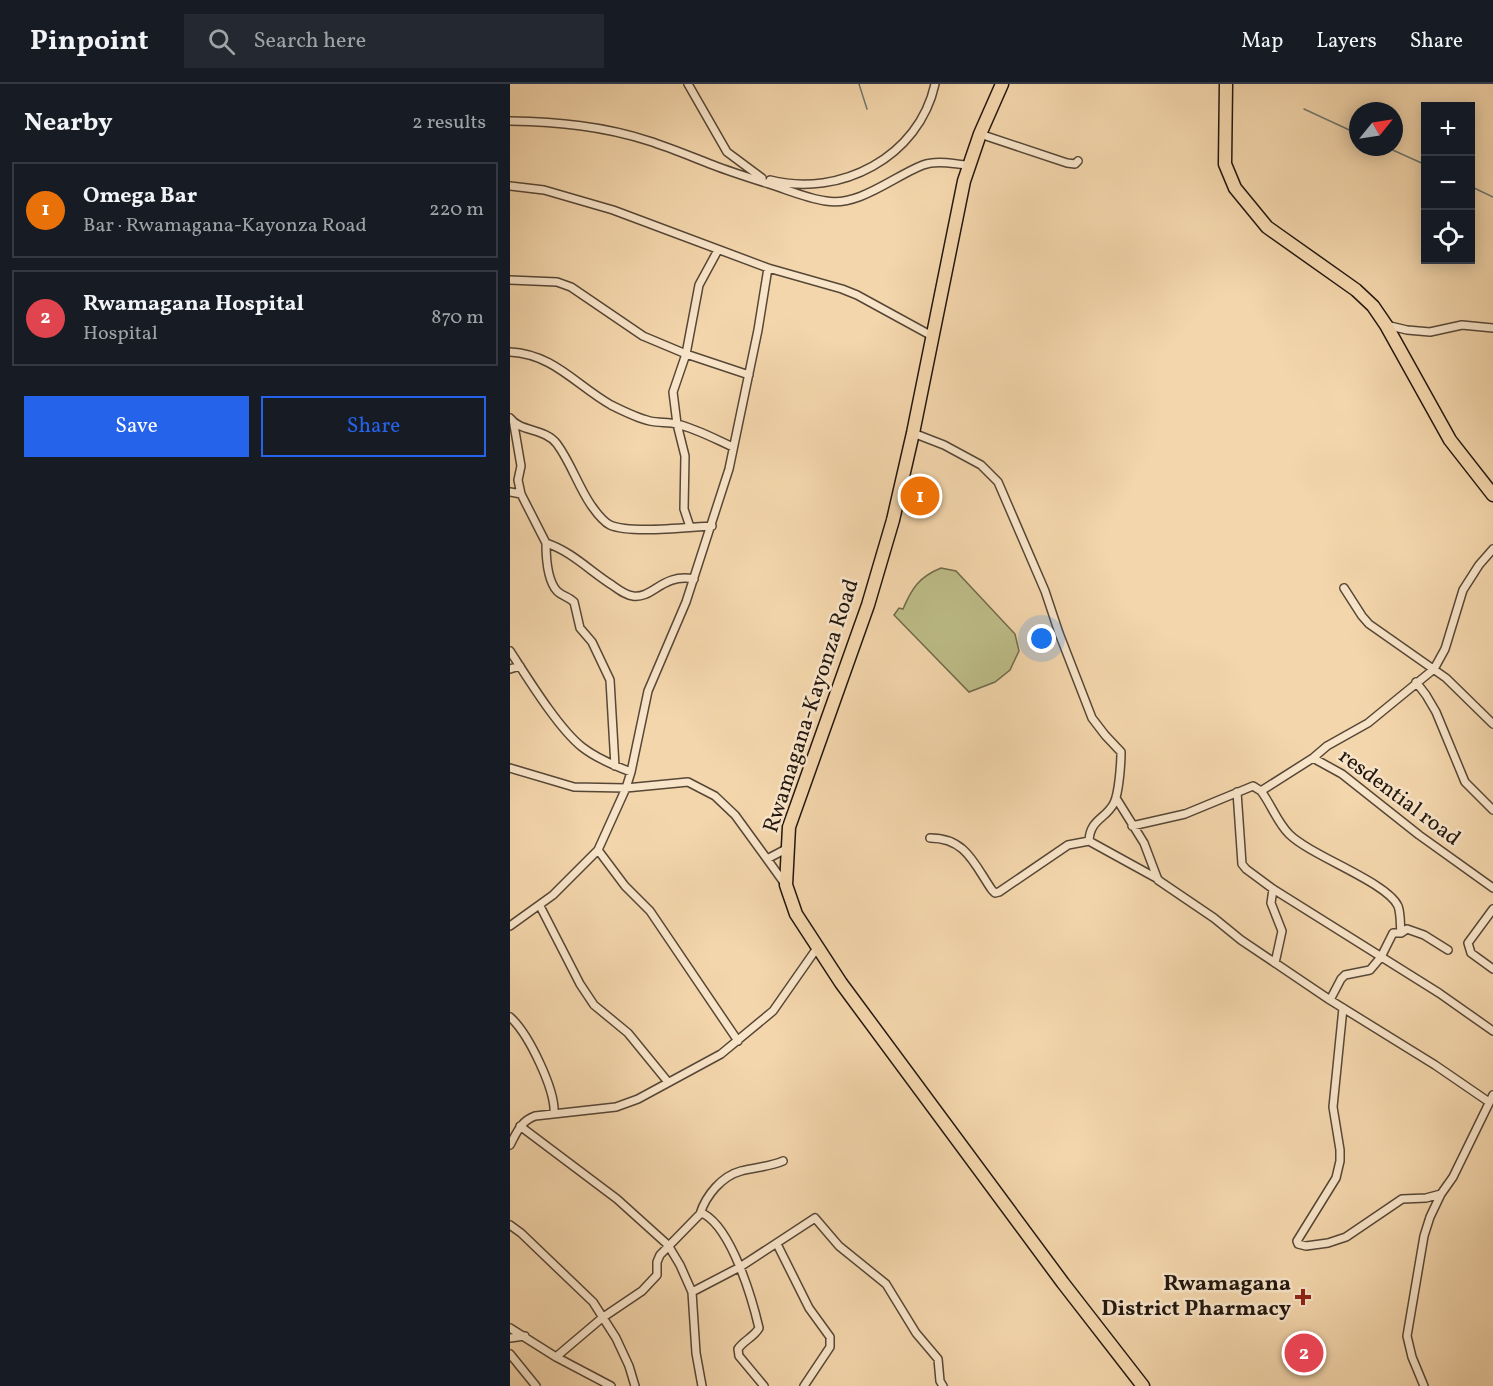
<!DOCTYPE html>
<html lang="en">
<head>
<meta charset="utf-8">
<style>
	body { margin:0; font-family:Vollkorn,serif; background:#242831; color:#f1f3f6 }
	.controls { position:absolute; right:18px; top:18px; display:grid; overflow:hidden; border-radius:0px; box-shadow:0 3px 15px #0003 }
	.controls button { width:54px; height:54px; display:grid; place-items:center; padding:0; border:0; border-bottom:2px solid #363941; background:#171b24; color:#f1f3f6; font:30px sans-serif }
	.compass { position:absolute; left:839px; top:18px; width:54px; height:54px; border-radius:50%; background:#171b24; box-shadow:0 3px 15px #0003; rotate:60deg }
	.you { position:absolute; left:532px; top:555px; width:21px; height:21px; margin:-15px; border:4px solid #fff; border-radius:50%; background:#1a73e8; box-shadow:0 0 0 9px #1a73e833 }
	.badge { display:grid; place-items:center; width:39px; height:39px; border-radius:50%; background:#2563eb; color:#fff; font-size:20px; font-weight:700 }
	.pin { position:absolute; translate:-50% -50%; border:3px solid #fff; box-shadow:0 2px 6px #0006 }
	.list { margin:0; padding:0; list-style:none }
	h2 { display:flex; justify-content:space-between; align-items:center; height:78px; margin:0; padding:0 24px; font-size:26px }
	h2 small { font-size:20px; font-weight:400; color:#9ea1a6 }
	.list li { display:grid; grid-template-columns:39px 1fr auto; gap:18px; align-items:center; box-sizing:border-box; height:96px; margin:0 12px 12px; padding:0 12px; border:2px solid #363941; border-radius:0px }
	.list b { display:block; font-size:22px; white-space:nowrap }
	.list p { margin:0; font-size:20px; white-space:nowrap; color:#9ea1a6 }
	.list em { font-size:20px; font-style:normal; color:#9ea1a6 }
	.actions { display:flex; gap:12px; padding:18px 24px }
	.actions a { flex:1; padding:14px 0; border:2px solid #2563eb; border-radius:0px; text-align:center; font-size:21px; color:#2563eb }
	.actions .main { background:#2563eb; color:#fff }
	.icon { flex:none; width:33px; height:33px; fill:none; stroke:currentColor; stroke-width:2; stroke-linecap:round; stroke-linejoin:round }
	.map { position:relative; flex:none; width:983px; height:1302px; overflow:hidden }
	header { display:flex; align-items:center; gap:36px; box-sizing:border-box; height:84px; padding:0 30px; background:#171b24; border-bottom:2px solid #363941 }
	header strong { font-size:28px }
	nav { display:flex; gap:33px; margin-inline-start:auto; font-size:21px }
	.search { width:420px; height:54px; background:#242831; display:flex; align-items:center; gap:15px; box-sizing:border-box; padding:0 21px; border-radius:0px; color:#9ea1a6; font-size:22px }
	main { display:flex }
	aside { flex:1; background:#171b24 }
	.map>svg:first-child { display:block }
	.green { fill:#bdbd88; stroke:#706a4c; stroke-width:1.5 }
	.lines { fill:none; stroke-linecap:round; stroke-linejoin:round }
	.stream { stroke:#6d7771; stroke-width:1.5 }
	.street-casing { stroke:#564736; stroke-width:10 }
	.highway-casing { stroke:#22170f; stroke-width:15 }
	.street { stroke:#f8e4c9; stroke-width:7 }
	.highway { stroke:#f4d6ac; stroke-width:12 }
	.poi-dot { fill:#8f2418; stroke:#f8e4c9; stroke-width:2 }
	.labels { text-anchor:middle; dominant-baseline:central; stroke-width:5; stroke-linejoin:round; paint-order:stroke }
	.street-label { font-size:22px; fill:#22170f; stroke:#f8e4c9 }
	.poi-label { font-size:22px; font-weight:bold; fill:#22170f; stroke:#f8e4c9; text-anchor:end }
</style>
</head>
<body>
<header>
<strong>Pinpoint</strong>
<div class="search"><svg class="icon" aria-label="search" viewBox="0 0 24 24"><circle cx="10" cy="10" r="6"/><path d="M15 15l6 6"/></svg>Search here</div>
<nav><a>Map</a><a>Layers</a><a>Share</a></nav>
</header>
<main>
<aside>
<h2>Nearby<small>2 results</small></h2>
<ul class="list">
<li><span class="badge" style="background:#e8710a">1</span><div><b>Omega Bar</b><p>Bar · Rwamagana-Kayonza Road</p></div><em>220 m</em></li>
<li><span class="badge" style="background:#e0444e">2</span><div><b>Rwamagana Hospital</b><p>Hospital</p></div><em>870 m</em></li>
</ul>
<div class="actions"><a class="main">Save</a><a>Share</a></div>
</aside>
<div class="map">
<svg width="983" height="1302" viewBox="0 0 983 1302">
	<rect width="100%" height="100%" fill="#f4d6ac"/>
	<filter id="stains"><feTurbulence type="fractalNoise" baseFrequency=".00333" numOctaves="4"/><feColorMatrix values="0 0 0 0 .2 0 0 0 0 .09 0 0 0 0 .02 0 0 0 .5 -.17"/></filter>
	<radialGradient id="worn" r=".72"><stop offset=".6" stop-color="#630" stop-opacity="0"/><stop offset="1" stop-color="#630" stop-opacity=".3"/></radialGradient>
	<path class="green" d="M 431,484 L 446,487 L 505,550 L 509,567 L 500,586 L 485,598 L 459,608 L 384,531 L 389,524 L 393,525 C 402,504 409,493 431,484 Z"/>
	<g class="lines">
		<path class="stream" d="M 349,0 L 357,25
			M 794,25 L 848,50
			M 876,63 L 916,81
			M 960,102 L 983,113"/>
		<defs>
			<path id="street" d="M 178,0 L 217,68 L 252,94
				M 0,37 C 48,38 93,42 139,57 C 161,64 182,73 203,81 C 221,88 240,94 259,100 C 278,106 296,114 316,117 C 349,123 384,92 413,81 C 427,76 443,80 458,81
				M 470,50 L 557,79 L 565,80 L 568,77
				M 260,96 C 330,114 409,73 425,0
				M 0,102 L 34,106 L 103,126 L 258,184 L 332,205 L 347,211 L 422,252
				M 0,196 L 47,198 L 61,203 L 133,252 L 176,270 L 239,291
				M 876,241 L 897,246 L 920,248 L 952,241 L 983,244
				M 0,268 C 43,270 66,301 101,321 C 113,327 127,334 140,337 C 149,339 158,338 167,340 C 187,345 205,355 223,363
				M 0,334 C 10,348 35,344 47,360 C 61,379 68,402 81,421 C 86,428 92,437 100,441 C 120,450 178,443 202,442
				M 4,341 L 11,382 L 8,396 L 11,410 L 36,459 C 61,467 80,487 102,501 C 109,506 115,511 123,512 C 143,515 152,489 184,495
				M 403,349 L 434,361 L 471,381 L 488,398 L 535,507 L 549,549 L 582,634 L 595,651 L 611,668 C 611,679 609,709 604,719 C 596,735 580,735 579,757 L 558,761 L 489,808 L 485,809 L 482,806 C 464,780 456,754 420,754
				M 0,408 L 11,410
				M 180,443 L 174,425 L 175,372 L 167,340 L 163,308 L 176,270 L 189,201 L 208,166
				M 36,459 C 36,474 37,496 47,507 C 52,512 59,513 64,518 L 70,544 L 82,558 L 100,596 L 105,682
				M 834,504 L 852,532 L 859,540 L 936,594 L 983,640
				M 0,567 C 17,593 48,644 72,663 C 86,674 105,682 121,688
				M 0,585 L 10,582
				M 906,598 L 916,611 L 926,628 L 955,698 L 983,726
				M 803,674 L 832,690 L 909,751 L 983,804
				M 0,684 L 64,703 L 116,704 L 178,698 L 205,712 L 225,731 L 257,775 L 276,765
				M 751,707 C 761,720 767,738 779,750 C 801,772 877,798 888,822 C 891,830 890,841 891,849
				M 727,708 L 732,780 L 736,785 L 763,805 L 929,909 L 983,947
				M 606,714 L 634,759 L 648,796 L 704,834 L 731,856 L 820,916 L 925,981 L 979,1018
				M 622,742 L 675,730 L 743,702 L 751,707 L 803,674 L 817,662 L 858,639 L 924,585 L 935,565 L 953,506 L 969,481 L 983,465
				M 579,757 L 648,795
				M 88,766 L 115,802 L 140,827 L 228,957
				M 257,775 L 275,800
				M 763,805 L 761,819 L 772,847 L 765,879
				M 30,822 L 70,900 L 84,921 L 118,949 L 158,998
				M 983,825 L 958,859 L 961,869 L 983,885
				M 0,842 L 43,811 L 88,766 L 116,704 L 121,688 L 138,607 L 176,518 L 219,385 L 248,246 L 258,184
				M 820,916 L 831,895 L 835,891 L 860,886 L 871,873 L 883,849 L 891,849 L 897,845 L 914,851 L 938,866
				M 833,924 L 823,1023 L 830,1066 L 830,1077 L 826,1094 L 787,1157 L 788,1160 L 796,1162 L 818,1159 L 836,1153 L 892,1115 L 916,1114 L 931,1110
				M 0,933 C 19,950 46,1007 44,1030
				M 10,1042 L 107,1115 L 158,1161 L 170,1181 L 182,1208 L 186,1269 L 192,1302
				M 0,1061 C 7,1048 11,1037 25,1032 L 106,1023 L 128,1015 L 211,970 L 263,927 L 307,864
				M 190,1130 C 196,1111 212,1092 231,1087 C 246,1083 259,1083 273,1077
				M 0,1141 L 11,1149 L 83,1218 L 106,1254 L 119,1282 L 125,1302
				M 267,1160 L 299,1224 L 320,1253 L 320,1263 L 294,1302
				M 182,1208 L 230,1183 L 305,1134 L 329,1162 L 376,1200 L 406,1249 L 428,1275 L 430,1297 L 433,1302
				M 0,1244 L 46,1273 L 101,1302
				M 0,1254 L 15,1252
				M 0,1270 L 26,1302
				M 46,1273 L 92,1234 L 132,1207 L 147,1191 L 147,1178 L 150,1171 L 190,1130 L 194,1130 C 222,1146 242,1214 249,1244 C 244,1253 233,1257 228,1265 L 229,1272 L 254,1302
				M 914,1302 L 902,1273 L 897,1252 L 914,1152 L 920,1133 L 931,1110 L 943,1093 L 983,1011"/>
			<path id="highway" d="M 492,0 L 470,50 L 454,97 L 403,349 L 383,436 L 358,521 L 279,743 L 276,801 L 286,830 L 331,899 L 553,1199 L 633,1302
				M 716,0 L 715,80 L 725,104 L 757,143 L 846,206 L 863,222 L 876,241 L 940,356 L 983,411"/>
		</defs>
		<use href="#street" class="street-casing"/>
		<use href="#highway" class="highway-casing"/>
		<use href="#street" class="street"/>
		<use href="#highway" class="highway"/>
	</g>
	<path class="poi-dot" d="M790 1204h6v6h6v6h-6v6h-6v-6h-6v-6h6z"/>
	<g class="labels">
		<g class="street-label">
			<text transform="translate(302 622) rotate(-72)">Rwamagana-Kayonza Road</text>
			<text transform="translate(889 714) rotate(37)">resdential road</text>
		</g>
		<g class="poi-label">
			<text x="781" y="1200">Rwamagana<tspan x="781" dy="25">District Pharmacy</tspan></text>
		</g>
	</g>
	<rect width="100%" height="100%" filter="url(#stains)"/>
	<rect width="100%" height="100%" fill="url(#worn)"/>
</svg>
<div class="controls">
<button>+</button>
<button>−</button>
<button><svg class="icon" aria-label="locate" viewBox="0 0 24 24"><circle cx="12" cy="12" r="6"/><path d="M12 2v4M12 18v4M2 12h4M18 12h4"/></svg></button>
</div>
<svg class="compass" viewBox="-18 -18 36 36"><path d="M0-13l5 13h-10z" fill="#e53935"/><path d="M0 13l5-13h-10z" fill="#9ea1a6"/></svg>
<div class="you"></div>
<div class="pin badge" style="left:410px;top:412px;background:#e8710a">1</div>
<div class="pin badge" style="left:794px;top:1269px;background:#e0444e">2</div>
</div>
</main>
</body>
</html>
